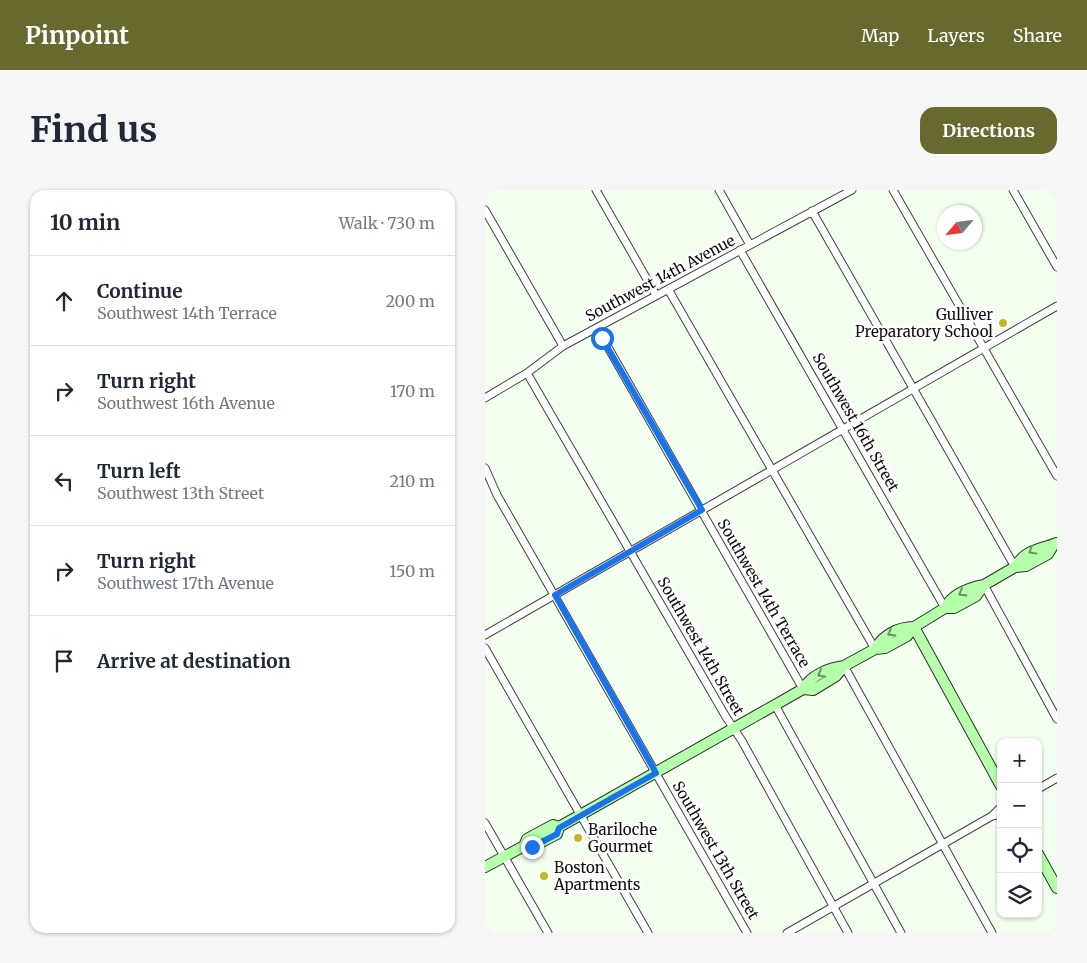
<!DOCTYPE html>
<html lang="en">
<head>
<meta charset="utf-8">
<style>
	body { margin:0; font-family:Merriweather,serif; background:#f6f6f7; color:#1f2937 }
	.controls { position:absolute; right:15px; bottom:15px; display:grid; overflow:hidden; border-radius:10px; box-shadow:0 1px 4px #0004 }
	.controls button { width:45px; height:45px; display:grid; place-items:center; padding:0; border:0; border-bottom:1px solid #e0e1e3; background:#fff; color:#1f2937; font:25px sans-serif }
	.compass { position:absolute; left:452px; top:15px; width:45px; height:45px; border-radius:50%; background:#fff; box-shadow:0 1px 4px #0004; rotate:242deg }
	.stop { position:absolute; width:15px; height:15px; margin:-11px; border:4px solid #1a73e8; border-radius:50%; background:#fff }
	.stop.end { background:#1a73e8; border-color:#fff; box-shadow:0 1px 5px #0008 }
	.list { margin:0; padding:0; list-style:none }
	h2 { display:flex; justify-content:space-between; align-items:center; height:65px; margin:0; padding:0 20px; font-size:21px }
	h2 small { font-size:16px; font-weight:400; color:#747a83 }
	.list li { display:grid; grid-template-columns:32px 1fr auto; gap:15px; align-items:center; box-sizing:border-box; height:90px; padding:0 20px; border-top:1px solid #e0e1e3 }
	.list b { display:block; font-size:19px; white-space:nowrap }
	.list p { margin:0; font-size:16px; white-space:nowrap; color:#747a83 }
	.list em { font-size:16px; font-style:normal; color:#747a83 }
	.icon { flex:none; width:28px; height:28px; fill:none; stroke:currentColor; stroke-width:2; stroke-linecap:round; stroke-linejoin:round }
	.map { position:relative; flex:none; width:572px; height:743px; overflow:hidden; border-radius:15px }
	header { display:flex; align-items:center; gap:30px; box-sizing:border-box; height:70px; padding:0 25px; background:#68692e; color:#fff }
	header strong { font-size:24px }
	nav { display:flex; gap:28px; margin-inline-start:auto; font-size:18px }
	.intro { display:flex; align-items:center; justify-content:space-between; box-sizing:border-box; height:120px; padding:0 30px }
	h1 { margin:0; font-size:35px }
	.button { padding:12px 22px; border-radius:15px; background:#68692e; color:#fff; font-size:18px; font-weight:700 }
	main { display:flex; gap:30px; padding:0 30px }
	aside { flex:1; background:#fff; border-radius:15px; box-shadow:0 1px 4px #0004 }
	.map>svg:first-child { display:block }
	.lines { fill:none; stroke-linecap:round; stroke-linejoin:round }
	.street-casing { stroke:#414141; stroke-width:9 }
	.secondary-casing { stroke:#303030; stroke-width:12 }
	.street { stroke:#fff; stroke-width:7 }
	.secondary { stroke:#b5ffaa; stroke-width:10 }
	.oneway { stroke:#6a9364 }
	.route { stroke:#1a73e8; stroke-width:6 }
	.poi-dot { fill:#c2b823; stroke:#fff; stroke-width:2 }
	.labels { text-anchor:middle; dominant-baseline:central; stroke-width:5; stroke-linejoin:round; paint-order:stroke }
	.street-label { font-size:15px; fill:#0e0e0e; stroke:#fff }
	.poi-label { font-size:15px; fill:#0e0e0e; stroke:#fff; text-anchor:start }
</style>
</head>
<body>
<header>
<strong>Pinpoint</strong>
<nav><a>Map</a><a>Layers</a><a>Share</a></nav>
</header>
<div class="intro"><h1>Find us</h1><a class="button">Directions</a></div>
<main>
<aside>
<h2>10 min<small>Walk · 730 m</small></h2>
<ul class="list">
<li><svg class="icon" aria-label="ahead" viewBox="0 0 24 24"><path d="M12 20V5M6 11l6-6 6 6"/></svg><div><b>Continue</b><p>Southwest 14th Terrace</p></div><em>200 m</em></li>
<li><svg class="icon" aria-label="right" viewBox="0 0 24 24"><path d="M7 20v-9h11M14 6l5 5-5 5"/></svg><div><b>Turn right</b><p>Southwest 16th Avenue</p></div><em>170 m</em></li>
<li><svg class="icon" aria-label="left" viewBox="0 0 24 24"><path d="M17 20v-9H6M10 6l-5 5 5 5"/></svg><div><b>Turn left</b><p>Southwest 13th Street</p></div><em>210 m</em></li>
<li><svg class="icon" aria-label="right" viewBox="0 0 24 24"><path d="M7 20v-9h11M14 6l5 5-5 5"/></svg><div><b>Turn right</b><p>Southwest 17th Avenue</p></div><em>150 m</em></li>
<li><svg class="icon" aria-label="arrive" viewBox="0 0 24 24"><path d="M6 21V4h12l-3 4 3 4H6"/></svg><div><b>Arrive at destination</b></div></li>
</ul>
</aside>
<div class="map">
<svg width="572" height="743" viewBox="0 0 572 743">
	<rect width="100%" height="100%" fill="#f3ffef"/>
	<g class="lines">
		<defs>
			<path id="street" d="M 111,0 L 171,105
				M 234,0 L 265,55
				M 408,0 L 572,286
				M 528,0 L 572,77
				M 0,20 L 78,156
				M 327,21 L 530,377
				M 255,60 L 460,418
				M 183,99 L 390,459
				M 112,138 L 318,499
				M 42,183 L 241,527 L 257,551 L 363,743
				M 0,208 L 42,183 L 78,156 L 367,0
				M 0,278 L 12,305 L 262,743
				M 499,395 L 572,529
				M 0,445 L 572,116
				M 0,458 L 163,743
				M 359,476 L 507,743
				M 290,515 L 416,743
				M 553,599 L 572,588
				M 507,626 L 516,617
				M 0,633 L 63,743
				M 302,743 L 507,626 L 516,624"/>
			<path id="secondary" d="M 530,377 C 541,359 554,360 571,353
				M 460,418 C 467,404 484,398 499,395
				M 429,437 L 516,596
				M 390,459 C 398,445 413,437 429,437
				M 318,499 C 326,485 344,478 359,476
				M 39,656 L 42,649 L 68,635 L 74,637
				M 553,664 L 572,698
				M 0,677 L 39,656 L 47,657 L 72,644 L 74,637 L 290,515 L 318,499 L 328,500 L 351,486 L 359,476 L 390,459 L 400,458 L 422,446 L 429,437 L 460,418 L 469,418 L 491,406 L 499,395 L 530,377 L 541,376 L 563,364 L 569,354"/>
		</defs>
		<use href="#street" class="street-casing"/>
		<use href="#secondary" class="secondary-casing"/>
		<use href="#street" class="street"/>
		<use href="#secondary" class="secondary"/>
	</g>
	<defs><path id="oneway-chevron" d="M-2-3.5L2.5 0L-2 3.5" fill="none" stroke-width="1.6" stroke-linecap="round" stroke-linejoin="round" transform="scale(1.25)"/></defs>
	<g class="oneway">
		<use href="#oneway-chevron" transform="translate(547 361) rotate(150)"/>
		<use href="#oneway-chevron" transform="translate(477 403) rotate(150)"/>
		<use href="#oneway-chevron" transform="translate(406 443) rotate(150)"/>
		<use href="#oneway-chevron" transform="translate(336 484) rotate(151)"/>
	</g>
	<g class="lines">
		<path class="route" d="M 47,657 L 72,644 L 74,638 L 171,583 L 70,405 L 217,320 L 117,148"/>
	</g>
	<g class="poi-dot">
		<circle cx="518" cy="133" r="5"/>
		<circle cx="93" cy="648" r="5"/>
		<circle cx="59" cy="686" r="5"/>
	</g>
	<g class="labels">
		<g class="street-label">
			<text transform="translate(175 88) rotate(-28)">Southwest 14th Avenue</text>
			<text transform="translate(371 232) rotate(60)">Southwest 16th Street</text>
			<text transform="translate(279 403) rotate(60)">Southwest 14th Terrace</text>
			<text transform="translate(216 456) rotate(60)">Southwest 14th Street</text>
			<text transform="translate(231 660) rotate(60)">Southwest 13th Street</text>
		</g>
		<g class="poi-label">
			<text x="508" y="124" text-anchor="end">Gulliver<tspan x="508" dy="17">Preparatory School</tspan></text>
			<text x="103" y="639">Bariloche<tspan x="103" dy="17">Gourmet</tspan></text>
			<text x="69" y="677">Boston<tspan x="69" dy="17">Apartments</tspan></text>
		</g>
	</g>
</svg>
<div class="controls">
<button>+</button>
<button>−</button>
<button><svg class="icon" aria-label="locate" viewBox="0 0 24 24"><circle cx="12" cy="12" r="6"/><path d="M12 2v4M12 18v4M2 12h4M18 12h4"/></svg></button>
<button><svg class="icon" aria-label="layers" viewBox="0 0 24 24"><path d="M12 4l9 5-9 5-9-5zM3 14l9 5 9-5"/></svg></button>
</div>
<svg class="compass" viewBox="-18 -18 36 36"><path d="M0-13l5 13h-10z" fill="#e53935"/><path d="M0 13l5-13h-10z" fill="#747a83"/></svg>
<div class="stop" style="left:117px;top:148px"></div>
<div class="stop end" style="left:47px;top:657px"></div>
</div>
</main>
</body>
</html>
